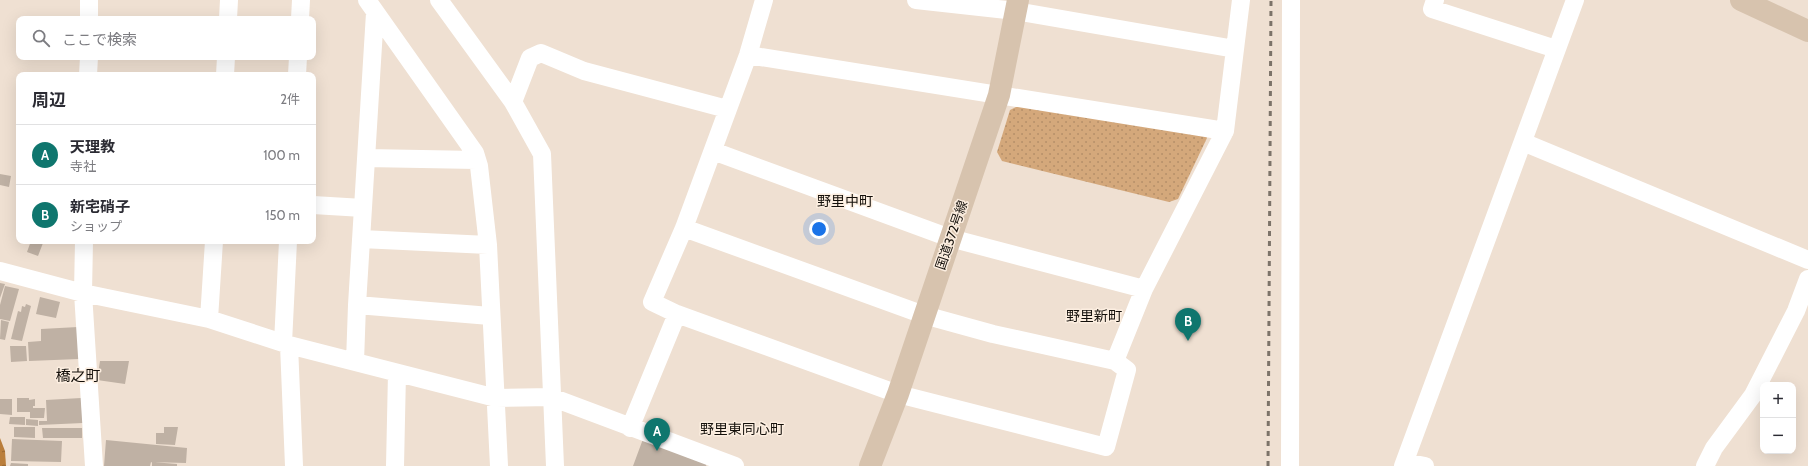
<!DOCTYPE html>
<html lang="ja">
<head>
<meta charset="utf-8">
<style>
	body { margin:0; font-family:Cabin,"Noto Sans JP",sans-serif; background:#f2f2f3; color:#2b2b33 }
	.controls { position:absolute; right:12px; bottom:12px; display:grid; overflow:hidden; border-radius:8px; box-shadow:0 4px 16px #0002 }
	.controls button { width:36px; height:36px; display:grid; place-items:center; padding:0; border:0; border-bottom:1px solid #e1e1e2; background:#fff; color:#2b2b33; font:20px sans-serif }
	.you { position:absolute; left:819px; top:229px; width:14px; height:14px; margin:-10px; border:3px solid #fff; border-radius:50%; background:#1a73e8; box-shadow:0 0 0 6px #1a73e833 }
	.badge { display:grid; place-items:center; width:26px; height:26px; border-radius:50%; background:#0f766e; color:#fff; font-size:13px; font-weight:700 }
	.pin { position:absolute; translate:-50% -33px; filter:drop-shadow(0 1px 2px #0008) }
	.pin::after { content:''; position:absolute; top:21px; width:14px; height:12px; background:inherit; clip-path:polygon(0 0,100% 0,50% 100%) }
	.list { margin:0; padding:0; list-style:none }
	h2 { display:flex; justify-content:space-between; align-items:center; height:52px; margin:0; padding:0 16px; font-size:17px }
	h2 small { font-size:13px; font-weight:400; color:#7c7c81 }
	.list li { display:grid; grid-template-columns:26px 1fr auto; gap:12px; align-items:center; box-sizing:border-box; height:60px; padding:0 16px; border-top:1px solid #e1e1e2 }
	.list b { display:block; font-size:15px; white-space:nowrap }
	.list p { margin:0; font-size:13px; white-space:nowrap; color:#7c7c81 }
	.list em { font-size:13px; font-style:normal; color:#7c7c81 }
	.icon { flex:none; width:22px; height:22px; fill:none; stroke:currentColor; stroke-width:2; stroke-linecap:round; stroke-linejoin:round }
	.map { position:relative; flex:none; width:1808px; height:466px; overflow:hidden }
	.search { position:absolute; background:#fff; box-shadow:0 4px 16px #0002; left:16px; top:16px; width:300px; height:44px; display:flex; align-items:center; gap:10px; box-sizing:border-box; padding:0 14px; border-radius:8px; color:#7c7c81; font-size:15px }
	.panel { position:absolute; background:#fff; box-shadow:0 4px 16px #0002; left:16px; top:72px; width:300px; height:172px; border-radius:8px }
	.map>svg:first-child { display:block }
	.grass { fill:url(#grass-dots) }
	.water { fill:url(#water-ripples) }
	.building { fill:#bfb1a4 }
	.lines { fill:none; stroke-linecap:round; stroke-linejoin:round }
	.street { stroke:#fff; stroke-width:18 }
	.secondary { stroke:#d7c3ae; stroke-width:22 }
	.rail { stroke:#7c7369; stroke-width:3; stroke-dasharray:5 5; stroke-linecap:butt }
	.labels { text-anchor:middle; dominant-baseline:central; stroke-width:3; stroke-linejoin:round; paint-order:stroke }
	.street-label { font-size:13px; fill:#130f0a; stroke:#fceee0 }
	.neighbourhood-label { font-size:14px; fill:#130f0a; stroke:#fceee0 }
	.quarter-label { font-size:15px; fill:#130f0a; stroke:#fceee0 }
</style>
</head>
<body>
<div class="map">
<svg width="1808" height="466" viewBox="0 0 1808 466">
	<defs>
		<pattern id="grass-dots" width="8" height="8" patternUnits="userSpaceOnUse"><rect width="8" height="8" fill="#d4a87b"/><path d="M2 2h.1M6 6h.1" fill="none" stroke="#b58f69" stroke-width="1.8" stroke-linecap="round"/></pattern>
		<pattern id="water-ripples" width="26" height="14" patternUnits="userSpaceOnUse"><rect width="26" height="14" fill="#ba7e3b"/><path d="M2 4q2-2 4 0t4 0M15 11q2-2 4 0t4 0" fill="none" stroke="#966630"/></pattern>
	</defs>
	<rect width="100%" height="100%" fill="#efe0d2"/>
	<path class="grass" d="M 1020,105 L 1204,130 L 1207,138 L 1178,199 L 1169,202 L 1002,161 L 997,152 L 1010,110 Z"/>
	<path class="water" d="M 0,438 L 5,451 L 6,466 L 0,466 Z"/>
	<path class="building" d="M 0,174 L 11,176 L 9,187 L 0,185 Z
		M 31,241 L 43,243 L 38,256 L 27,252 Z
		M 0,283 L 5,284 L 0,298 Z
		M 5,286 L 19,289 L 10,321 L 0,319 L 0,305 Z
		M 40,297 L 60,302 L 56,318 L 36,314 Z
		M 26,304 L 31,306 L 22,341 L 11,339 L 18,311 L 21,312 L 22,306 L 25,307 Z
		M 1,320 L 9,322 L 5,340 L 0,339 Z
		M 78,327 L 79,359 L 29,361 L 28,342 L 41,341 L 41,329 Z
		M 10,346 L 26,346 L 27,361 L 11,362 Z
		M 100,361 L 129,361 L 125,384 L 97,380 Z
		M 17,398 L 29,398 L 29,400 L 35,399 L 35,406 L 33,406 L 33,408 L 45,408 L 44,418 L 30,418 L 30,412 L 17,412 Z
		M 81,398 L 83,423 L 39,425 L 39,421 L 47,421 L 46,400 Z
		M 0,399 L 12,399 L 12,415 L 0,414 Z
		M 10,417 L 25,417 L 25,425 L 9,424 Z
		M 26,419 L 38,420 L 38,426 L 26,425 Z
		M 14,427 L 35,427 L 35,438 L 14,437 Z
		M 164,427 L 178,427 L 175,445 L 156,444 L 156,433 L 164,433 Z
		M 42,428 L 82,428 L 82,438 L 43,438 Z
		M 12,439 L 62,441 L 61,462 L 11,461 Z
		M 643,439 L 707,463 L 706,466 L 633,466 Z
		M 106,440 L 187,448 L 186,463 L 148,462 L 151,462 L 150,466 L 104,466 Z
		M 152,462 L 177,464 L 177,466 L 152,466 Z
		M 11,463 L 28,464 L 28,466 L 10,466 Z"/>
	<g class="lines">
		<path class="street" d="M 367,0 L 475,153 L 479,166 L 488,245 L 499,466
			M 439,0 L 513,102 L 542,154 L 555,466
			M 764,0 L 748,55 L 684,228 L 652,302 L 677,314 L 898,394 L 1106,447 L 1127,370 L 1115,361 L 1144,289 L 1225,131 L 1241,0
			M 916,0 L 1016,11 L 1235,49
			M 1435,0 L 1432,9 L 1556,49
			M 89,19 L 89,0
			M 228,19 L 229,0
			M 300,19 L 301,0
			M 748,55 L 1225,131
			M 88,75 L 89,57
			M 225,75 L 226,57
			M 297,75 L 298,57
			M 513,102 L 530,58 L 541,53 L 584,71 L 727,109
			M 1523,142 L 1808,260
			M 713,151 L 950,238 L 1144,289
			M 366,158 L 477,160
			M 313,205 L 363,208
			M 684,228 L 924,315 L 993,334 L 1115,361
			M 361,239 L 488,245
			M 84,241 L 83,293 L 94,466
			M 0,271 L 83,293 L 209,319 L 289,345 L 496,398 L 551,397 L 735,466
			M 357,305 L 490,316
			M 209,319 L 214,241
			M 283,343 L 288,241
			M 289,345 L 294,466
			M 355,362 L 357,305 L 375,13
			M 630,428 L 677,314
			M 1405,462 L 1425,466
			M 395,466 L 397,373
			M 1290,466 L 1291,0
			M 1403,466 L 1575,0
			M 1705,466 L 1714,448 L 1753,395 L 1796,311 L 1808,279"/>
		<path class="secondary" d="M 1741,0 L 1808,31
			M 870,466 L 898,394 L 999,95 L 1018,0"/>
		<path class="rail" d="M 1268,466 L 1271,0"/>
	</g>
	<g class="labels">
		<g class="street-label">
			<text transform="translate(951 235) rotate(-71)">国道372号線</text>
		</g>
		<g class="neighbourhood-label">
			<text x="845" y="201">野里中町</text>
			<text x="1094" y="316">野里新町</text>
			<text x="742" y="429">野里東同心町</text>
		</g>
		<g class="quarter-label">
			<text x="78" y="376">橋之町</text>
		</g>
	</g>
</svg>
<div class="controls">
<button>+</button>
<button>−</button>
</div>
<div class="you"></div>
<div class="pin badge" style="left:657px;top:451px">A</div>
<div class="pin badge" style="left:1188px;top:341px">B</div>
<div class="search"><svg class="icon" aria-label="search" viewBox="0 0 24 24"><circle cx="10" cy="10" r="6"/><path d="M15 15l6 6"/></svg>ここで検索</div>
<section class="panel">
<h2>周辺<small>2件</small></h2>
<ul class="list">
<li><span class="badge">A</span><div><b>天理教</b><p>寺社</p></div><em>100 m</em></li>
<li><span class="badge">B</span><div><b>新宅硝子</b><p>ショップ</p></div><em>150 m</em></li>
</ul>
</section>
</div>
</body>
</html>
